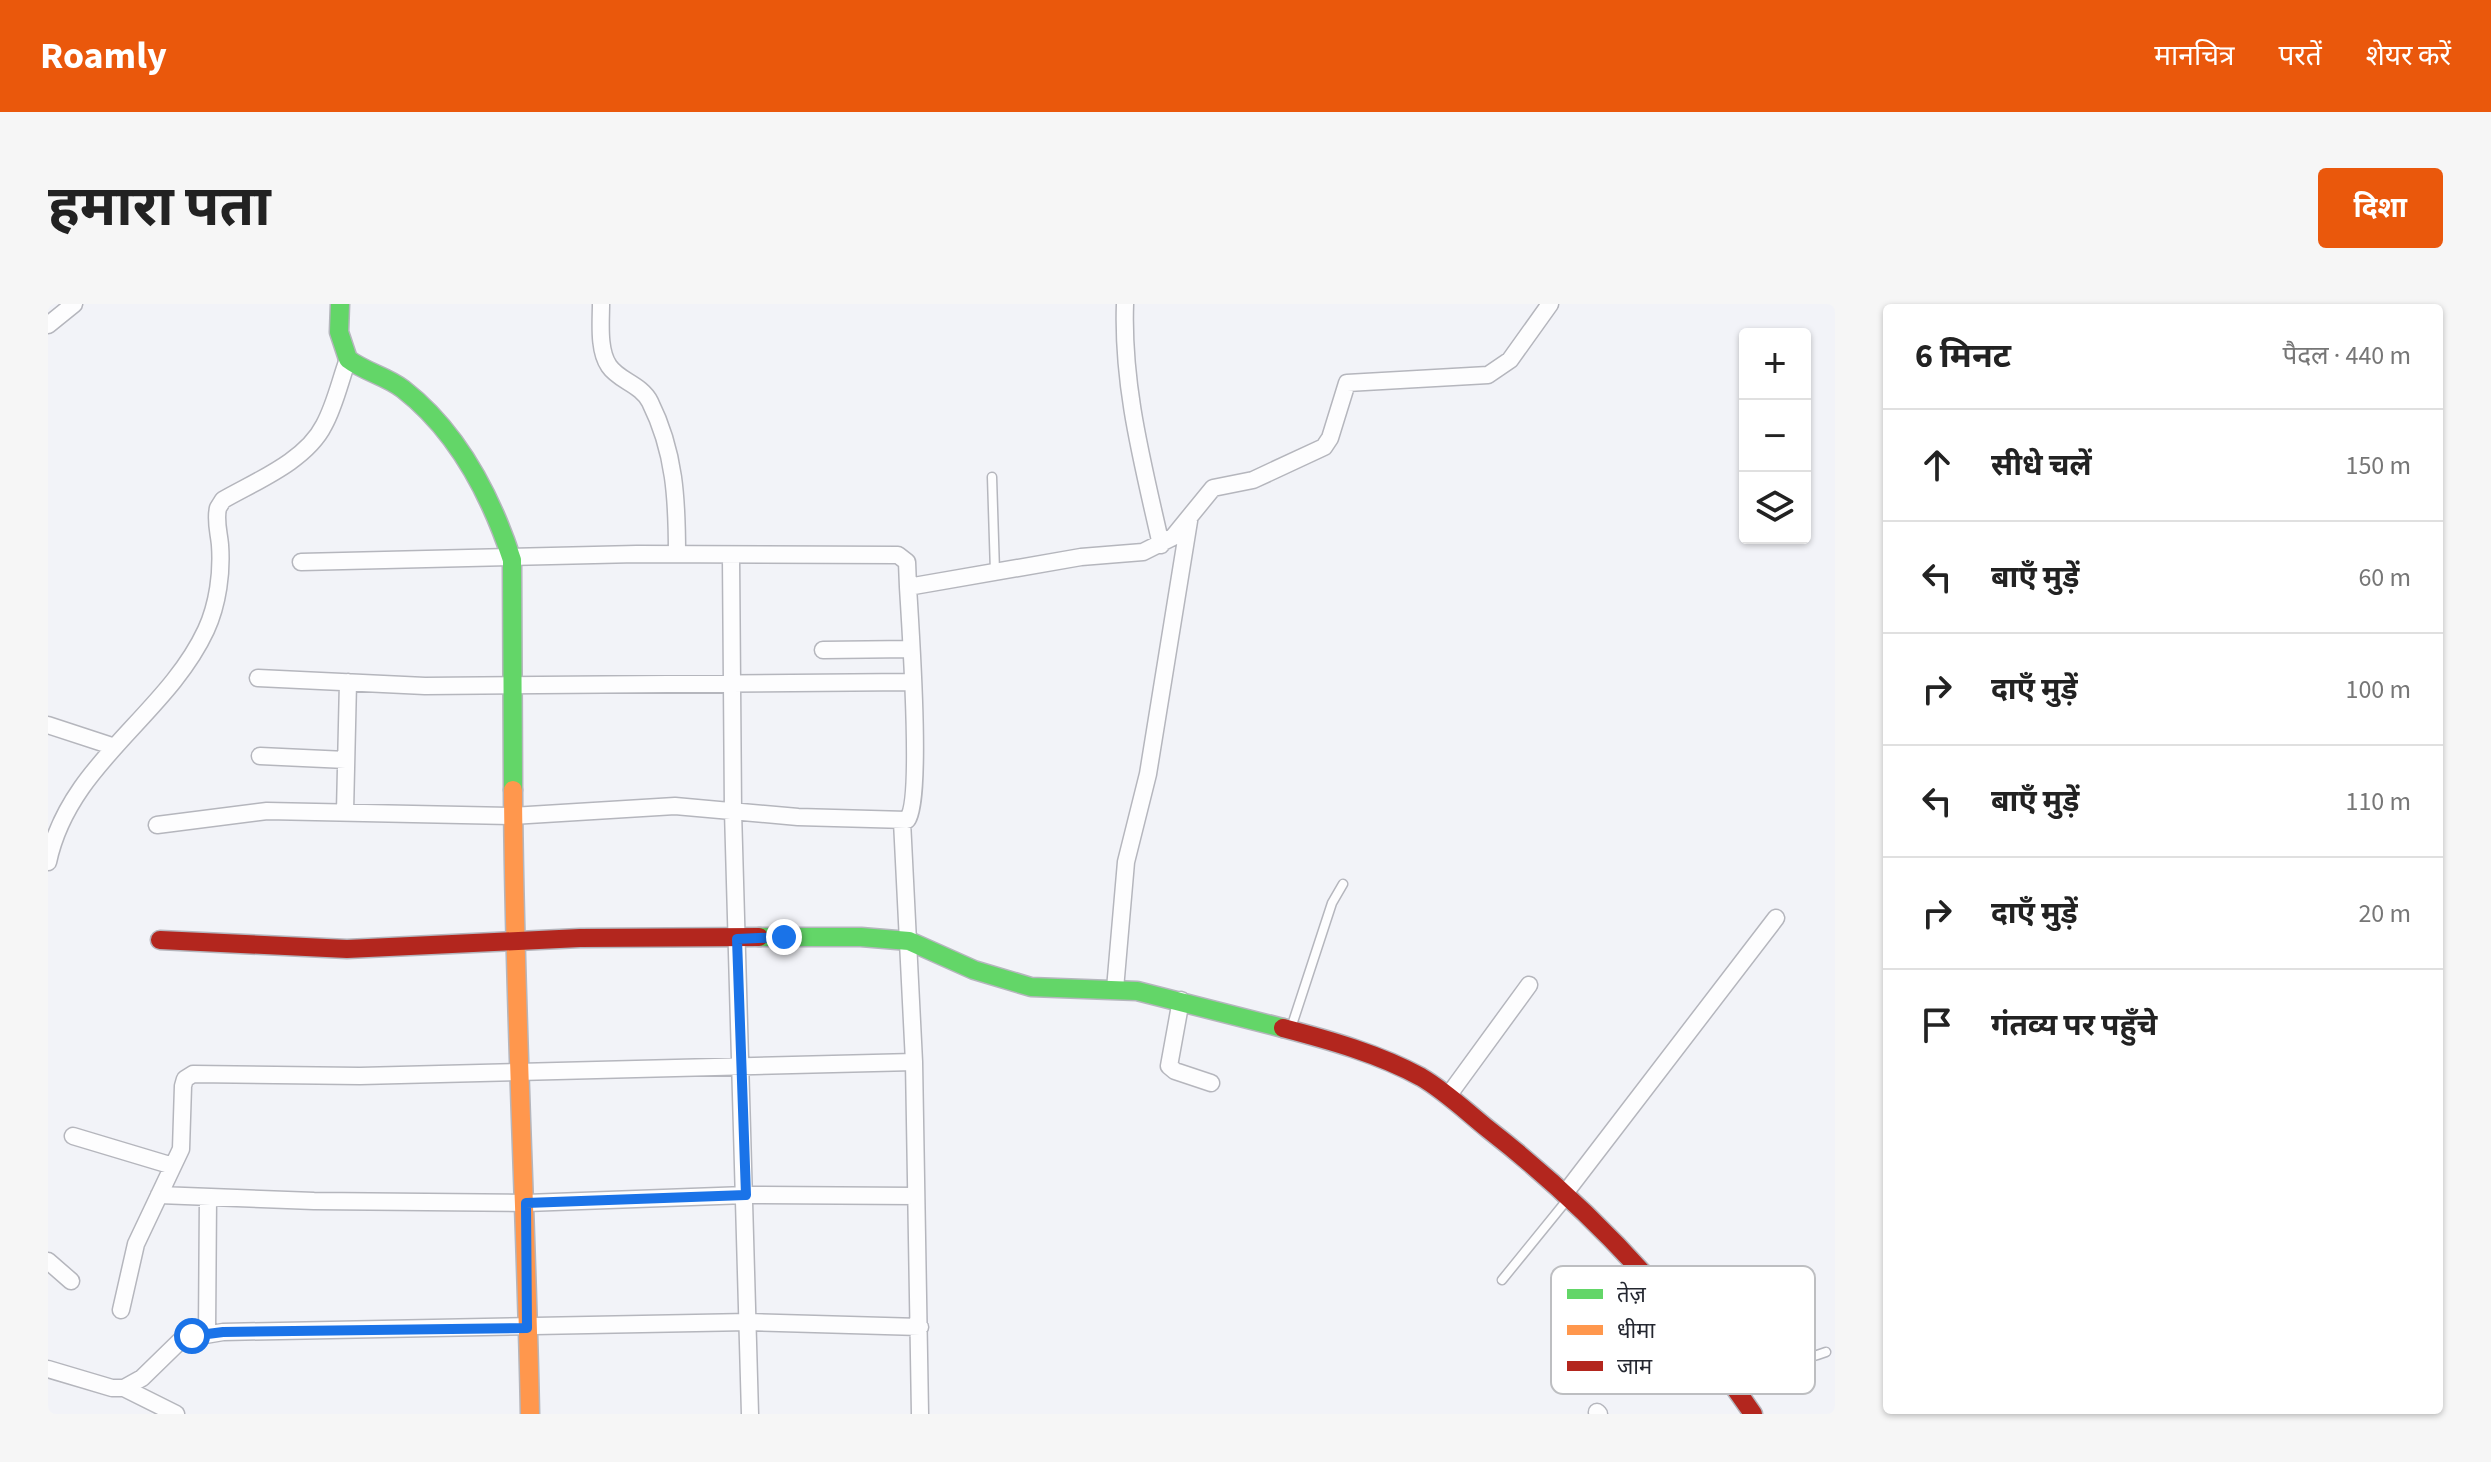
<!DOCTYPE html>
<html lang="hi">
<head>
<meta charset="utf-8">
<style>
	body { margin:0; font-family:"Source Sans 3","Noto Sans Devanagari",sans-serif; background:#f6f6f6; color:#222 }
	.controls { position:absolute; right:24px; top:24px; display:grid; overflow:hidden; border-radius:8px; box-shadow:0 2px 6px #0004 }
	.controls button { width:72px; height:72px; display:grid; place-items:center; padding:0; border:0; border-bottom:2px solid #e0e0e0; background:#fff; color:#222; font:40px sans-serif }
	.stop { position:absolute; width:24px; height:24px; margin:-18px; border:6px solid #1a73e8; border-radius:50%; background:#fff }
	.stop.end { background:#1a73e8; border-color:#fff; box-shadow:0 2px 8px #0008 }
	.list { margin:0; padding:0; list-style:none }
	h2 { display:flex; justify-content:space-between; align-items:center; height:104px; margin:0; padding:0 32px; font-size:34px }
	h2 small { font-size:26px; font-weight:400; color:#767676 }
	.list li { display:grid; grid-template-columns:52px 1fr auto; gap:24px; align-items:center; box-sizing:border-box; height:112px; padding:0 32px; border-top:2px solid #e0e0e0 }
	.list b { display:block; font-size:30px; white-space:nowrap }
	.list em { font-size:26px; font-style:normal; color:#767676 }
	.icon { flex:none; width:44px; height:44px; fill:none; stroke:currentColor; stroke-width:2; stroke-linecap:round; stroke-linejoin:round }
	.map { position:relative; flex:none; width:1787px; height:1110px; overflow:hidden; border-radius:8px }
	header { display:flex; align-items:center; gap:48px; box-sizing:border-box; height:112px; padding:0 40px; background:#ea580c; color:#fff }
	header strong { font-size:38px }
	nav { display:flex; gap:44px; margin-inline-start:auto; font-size:28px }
	.intro { display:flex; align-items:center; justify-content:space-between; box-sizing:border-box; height:192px; padding:0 48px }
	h1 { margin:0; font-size:56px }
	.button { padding:20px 36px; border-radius:8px; background:#ea580c; color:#fff; font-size:28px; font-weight:700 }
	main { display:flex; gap:48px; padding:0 48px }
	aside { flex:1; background:#fff; border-radius:8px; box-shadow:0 2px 6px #0004 }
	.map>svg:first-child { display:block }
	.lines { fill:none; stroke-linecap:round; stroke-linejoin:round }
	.lane-casing { stroke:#b5b6bd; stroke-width:11 }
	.street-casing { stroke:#b5b6bd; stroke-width:19 }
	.fast-casing { stroke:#b5b6bd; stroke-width:21 }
	.slow-casing { stroke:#b5b6bd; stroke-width:21 }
	.jam-casing { stroke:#b5b6bd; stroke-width:21 }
	.lane { stroke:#fdfdfe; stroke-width:8 }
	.street { stroke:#fdfdfe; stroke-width:16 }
	.fast { stroke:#63d668; stroke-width:18 }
	.slow { stroke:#ff974d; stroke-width:18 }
	.jam { stroke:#b3261e; stroke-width:18 }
	.route { stroke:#1a73e8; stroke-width:10 }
	.key { fill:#fff; stroke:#bdbec1; stroke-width:2 }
	.key-label { font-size:22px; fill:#242730 }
</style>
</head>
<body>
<header>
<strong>Roamly</strong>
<nav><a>मानचित्र</a><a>परतें</a><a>शेयर करें</a></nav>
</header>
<div class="intro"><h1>हमारा पता</h1><a class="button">दिशा</a></div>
<main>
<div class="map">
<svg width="1787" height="1110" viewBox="0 0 1787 1110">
	<rect width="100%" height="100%" fill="#f2f3f8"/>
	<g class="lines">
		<defs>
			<path id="lane" d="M 944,173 L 947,268
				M 1243,724 L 1284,599 L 1295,580
				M 1454,976 L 1519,896
				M 1683,1076 C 1718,1058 1744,1061 1778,1048"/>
			<path id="street" d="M 553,0 C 553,18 550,46 561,62 C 571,77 593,80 602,98 C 627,148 629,196 629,250
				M 1077,0 C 1074,83 1095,160 1113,241
				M 0,21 L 26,0
				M 683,253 L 685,507 L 702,1110
				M 253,258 L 589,250 L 850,251 L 859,258 L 860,283 L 1033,253 L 1095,248 L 1125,233 L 1165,184 L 1205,176 L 1276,143 L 1282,134 L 1299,79 L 1440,71 L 1462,56 L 1502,0
				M 775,346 L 863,345
				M 210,374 L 377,382 L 864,378
				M 0,421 L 64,442
				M 212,452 L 298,456
				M 297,508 L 300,378
				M 854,517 L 866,758 L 872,1110
				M 109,521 L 219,507 L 464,512 L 627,502 L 750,513 L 859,516 C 875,497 862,318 860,283
				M 0,558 C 21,459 118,412 158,326 C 170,300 174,268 172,241 C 171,229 167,217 170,204 L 175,196 C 208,177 258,157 276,121 C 287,101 292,77 300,55
				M 1067,685 L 1078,558 L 1100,470 L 1141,217
				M 1133,696 L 1121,762 L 1127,767 L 1163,779
				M 1400,792 L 1481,681
				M 25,832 L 125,862
				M 1518,888 L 1728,614
				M 111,891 L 266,897 L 478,899 L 698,891 L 868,892
				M 0,957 L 23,977
				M 73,1006 L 88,940 L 133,845 L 135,782 L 137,775 L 145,770 L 312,772 L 866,758
				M 159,1029 L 160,893
				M 0,1065 L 64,1084 L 76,1084 L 94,1074 L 134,1035 L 175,1028 L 701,1018 L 872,1023
				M 76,1084 L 128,1110
				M 1549,1108 L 1551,1110"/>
			<path id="fast" d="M 292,0 L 291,28 L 300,55 C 317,68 338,72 355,85 C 409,127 443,192 464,256 L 465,486
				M 711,633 L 813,633 L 861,637 L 926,666 L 983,683 L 1089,687 L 1235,724"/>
			<path id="slow" d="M 465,486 C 466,694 478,902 482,1110"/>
			<path id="jam" d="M 112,636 L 299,645 L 532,634 L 711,633
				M 1235,724 C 1281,736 1331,750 1373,773 C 1397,787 1419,808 1440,825 C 1544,906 1632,1001 1705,1110"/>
		</defs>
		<use href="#lane" class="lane-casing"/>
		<use href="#street" class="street-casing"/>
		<use href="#fast" class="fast-casing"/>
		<use href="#slow" class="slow-casing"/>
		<use href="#jam" class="jam-casing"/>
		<use href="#lane" class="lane"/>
		<use href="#street" class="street"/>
		<use href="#fast" class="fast"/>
		<use href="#slow" class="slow"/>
		<use href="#jam" class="jam"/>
	</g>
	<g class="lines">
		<path class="route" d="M 144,1032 L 175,1028 L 479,1024 L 478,899 L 698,891 L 689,635 L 736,633"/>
	</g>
	<rect x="1503" y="962" width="264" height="128" rx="12" class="key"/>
	<rect x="1519" y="985" width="36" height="10" fill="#63d668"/>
	<rect x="1519" y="1021" width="36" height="10" fill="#ff974d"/>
	<rect x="1519" y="1057" width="36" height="10" fill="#b3261e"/>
	<g class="key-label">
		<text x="1569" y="998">तेज़</text>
		<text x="1569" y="1034">धीमा</text>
		<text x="1569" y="1070">जाम</text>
	</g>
</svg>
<div class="controls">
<button>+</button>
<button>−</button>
<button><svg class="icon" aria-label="layers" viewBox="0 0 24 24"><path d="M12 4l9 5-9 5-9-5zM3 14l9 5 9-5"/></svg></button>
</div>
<div class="stop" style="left:144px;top:1032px"></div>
<div class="stop end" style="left:736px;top:633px"></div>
</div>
<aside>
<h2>6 मिनट<small>पैदल · 440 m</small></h2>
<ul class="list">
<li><svg class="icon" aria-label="ahead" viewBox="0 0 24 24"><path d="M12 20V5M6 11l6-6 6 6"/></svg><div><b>सीधे चलें</b></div><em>150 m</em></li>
<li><svg class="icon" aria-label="left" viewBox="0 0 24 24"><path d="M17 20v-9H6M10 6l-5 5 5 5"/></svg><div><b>बाएँ मुड़ें</b></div><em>60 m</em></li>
<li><svg class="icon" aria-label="right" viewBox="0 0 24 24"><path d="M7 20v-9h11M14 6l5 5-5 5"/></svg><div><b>दाएँ मुड़ें</b></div><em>100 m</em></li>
<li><svg class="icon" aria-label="left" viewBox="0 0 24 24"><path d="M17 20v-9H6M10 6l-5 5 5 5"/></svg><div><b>बाएँ मुड़ें</b></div><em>110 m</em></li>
<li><svg class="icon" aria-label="right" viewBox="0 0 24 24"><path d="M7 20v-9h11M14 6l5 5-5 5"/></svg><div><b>दाएँ मुड़ें</b></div><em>20 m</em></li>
<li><svg class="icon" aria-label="arrive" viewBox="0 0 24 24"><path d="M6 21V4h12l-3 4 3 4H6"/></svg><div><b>गंतव्य पर पहुँचे</b></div></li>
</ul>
</aside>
</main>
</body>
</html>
